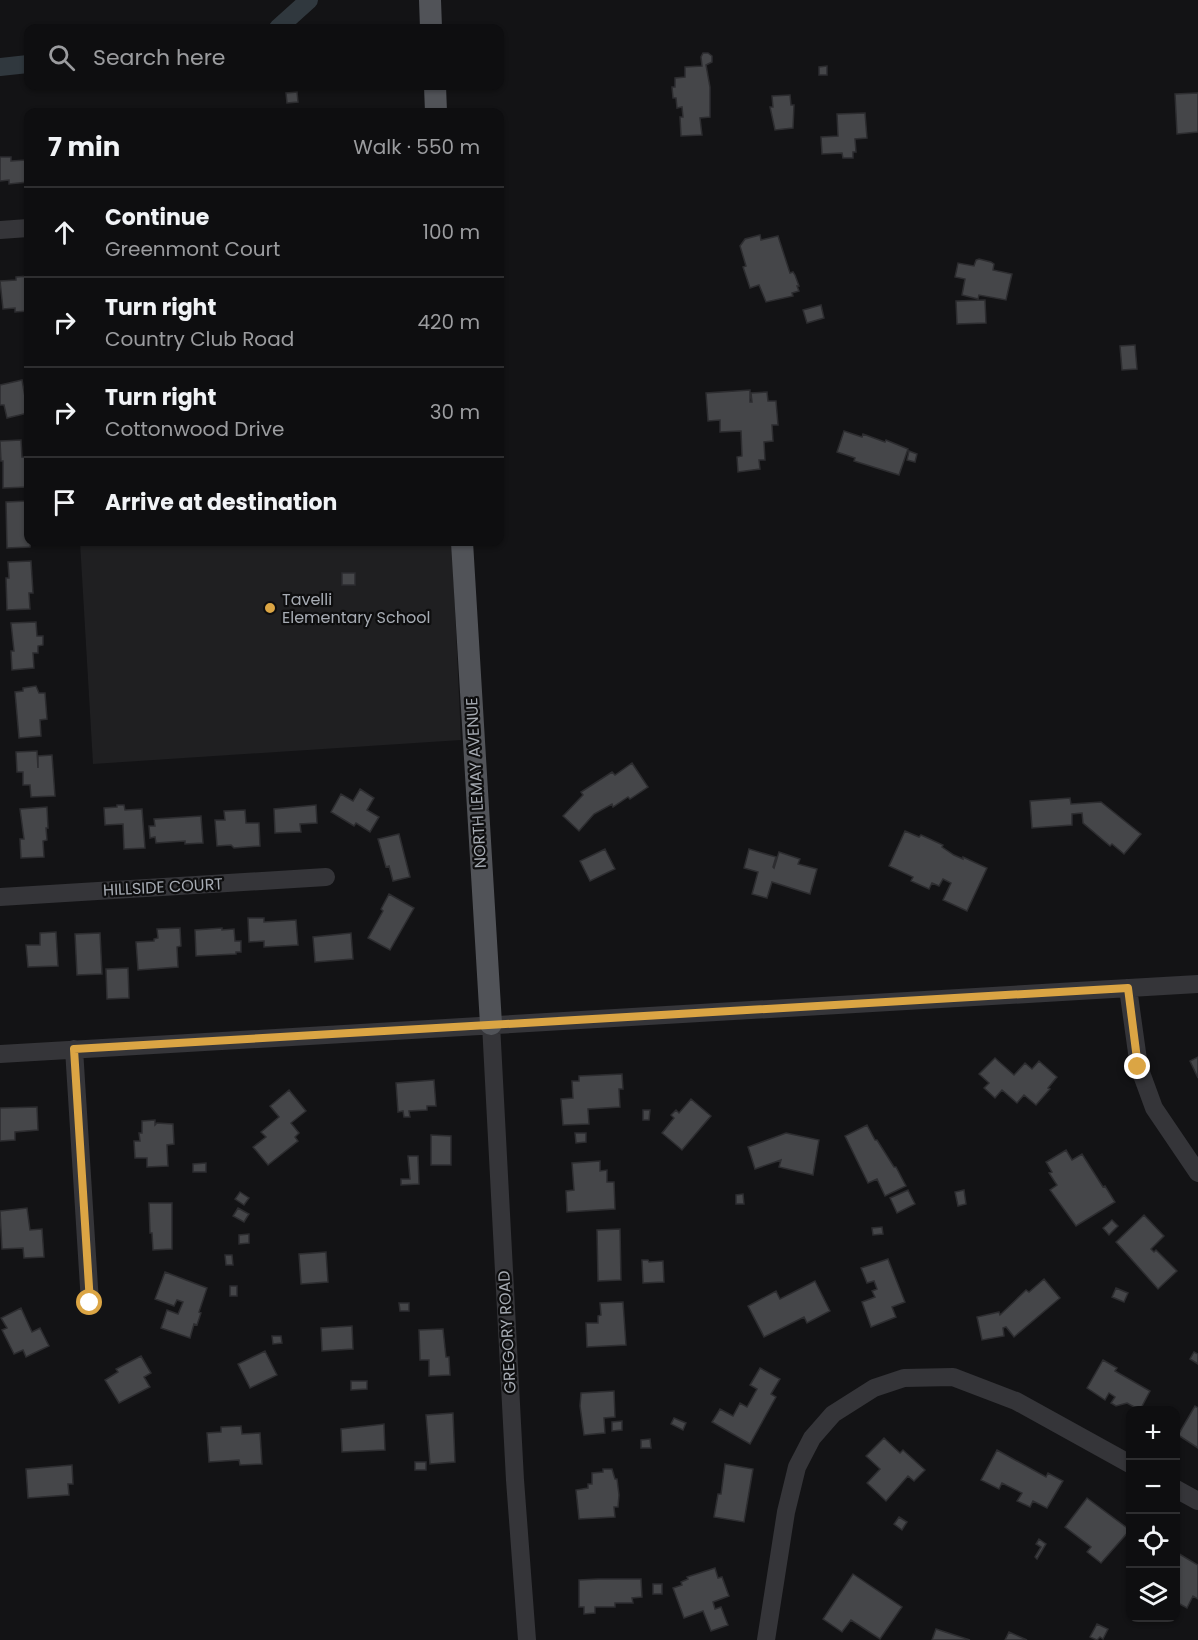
<!DOCTYPE html>
<html lang="en">
<head>
<meta charset="utf-8">
<style>
	body { margin:0; font-family:Poppins,sans-serif; background:#1c1c1e; color:#f1f3f6 }
	.controls { position:absolute; right:18px; bottom:18px; display:grid; overflow:hidden; border-radius:12px; box-shadow:0 2px 4px #0004 }
	.controls button { width:54px; height:54px; display:grid; place-items:center; padding:0; border:0; border-bottom:2px solid #2e2e30; background:#0e0e10; color:#f1f3f6; font:30px sans-serif }
	.stop { position:absolute; width:18px; height:18px; margin:-14px; border:4px solid #dba544; border-radius:50%; background:#fff }
	.stop.end { background:#dba544; border-color:#fff; box-shadow:0 2px 6px #0008 }
	.list { margin:0; padding:0; list-style:none }
	h2 { display:flex; justify-content:space-between; align-items:center; height:78px; margin:0; padding:0 24px; font-size:26px }
	h2 small { font-size:20px; font-weight:400; color:#9b9c9f }
	.list li { display:grid; grid-template-columns:39px 1fr auto; gap:18px; align-items:center; box-sizing:border-box; height:90px; padding:0 24px; border-top:2px solid #2e2e30 }
	.list b { display:block; font-size:22px; white-space:nowrap }
	.list p { margin:0; font-size:20px; white-space:nowrap; color:#9b9c9f }
	.list em { font-size:20px; font-style:normal; color:#9b9c9f }
	.icon { flex:none; width:33px; height:33px; fill:none; stroke:currentColor; stroke-width:2; stroke-linecap:round; stroke-linejoin:round }
	.map { position:relative; flex:none; width:1198px; height:1640px; overflow:hidden }
	.search { position:absolute; background:#0e0e10; box-shadow:0 2px 4px #0004; left:24px; top:24px; width:480px; height:66px; display:flex; align-items:center; gap:15px; box-sizing:border-box; padding:0 21px; border-radius:12px; color:#9b9c9f; font-size:22px }
	.panel { position:absolute; background:#0e0e10; box-shadow:0 2px 4px #0004; left:24px; top:108px; width:480px; height:438px; border-radius:12px }
	.map>svg:first-child { display:block }
	.built { fill:#1f1f21 }
	.lines { fill:none; stroke-linecap:round; stroke-linejoin:round }
	.canal { stroke:#30383e; stroke-width:18 }
	.building { fill:#454649; stroke:#2d2d30; stroke-width:1.5 }
	.minor { stroke:#353539; stroke-width:18 }
	.major { stroke:#515358; stroke-width:22 }
	.route { stroke:#dba544; stroke-width:8 }
	.poi-dot { fill:#dba544; stroke:#0e0e0f; stroke-width:2 }
	.labels { text-anchor:middle; dominant-baseline:central; stroke-width:4.5; stroke-linejoin:round; paint-order:stroke }
	.poi-label { font-size:16px; fill:#a6abb3; stroke:#0e0e0f; text-anchor:start }
	.street-label { font-size:16px; fill:#a6abb3; stroke:#0e0e0f }
</style>
</head>
<body>
<div class="map">
<svg width="1198" height="1640" viewBox="0 0 1198 1640">
	<rect width="100%" height="100%" fill="#131315"/>
	<path class="built" d="M 80,542 L 452,542 L 461,740 L 93,764 Z"/>
	<g class="lines">
		<path class="canal" d="M 278,28 L 309,0
			M 0,67 L 28,64"/>
	</g>
	<path class="building" d="M 703,53 L 708,53 L 712,56 L 712,62 L 706,65 L 710,87 L 710,117 L 700,118 L 702,135 L 681,136 L 680,117 L 683,117 L 682,107 L 677,108 L 676,98 L 673,98 L 672,87 L 675,87 L 675,78 L 685,77 L 685,67 L 702,66 L 701,57 Z
		M 827,66 L 827,75 L 819,75 L 819,67 Z
		M 297,92 L 298,102 L 287,103 L 286,93 Z
		M 1198,93 L 1198,132 L 1177,134 L 1175,94 Z
		M 790,95 L 791,105 L 794,105 L 793,128 L 775,130 L 770,107 L 773,107 L 772,96 Z
		M 865,113 L 867,138 L 855,139 L 856,152 L 853,152 L 853,158 L 843,158 L 842,153 L 822,154 L 821,137 L 838,136 L 837,114 Z
		M 0,157 L 11,157 L 11,161 L 26,160 L 28,182 L 9,184 L 9,180 L 0,181 Z
		M 760,235 L 761,240 L 778,236 L 790,273 L 793,272 L 795,275 L 799,286 L 797,286 L 799,291 L 792,293 L 793,296 L 766,302 L 759,285 L 750,288 L 743,267 L 746,266 L 740,246 L 745,239 Z
		M 979,259 L 991,262 L 994,264 L 993,270 L 1012,274 L 1006,300 L 979,295 L 978,299 L 962,295 L 965,279 L 955,277 L 958,263 L 974,266 L 976,260 Z
		M 28,276 L 28,311 L 15,312 L 15,308 L 3,309 L 0,281 L 16,280 L 16,277 Z
		M 985,300 L 986,323 L 957,324 L 956,301 Z
		M 821,305 L 824,318 L 807,323 L 803,310 Z
		M 1135,345 L 1137,369 L 1122,370 L 1120,346 Z
		M 22,380 L 28,413 L 7,418 L 4,405 L 0,405 L 0,385 Z
		M 750,390 L 750,402 L 752,402 L 751,393 L 767,392 L 768,401 L 776,401 L 778,425 L 772,425 L 773,441 L 764,442 L 765,460 L 759,460 L 760,469 L 738,472 L 737,457 L 742,456 L 741,431 L 720,432 L 720,420 L 708,421 L 706,393 Z
		M 844,431 L 862,437 L 863,434 L 885,442 L 886,440 L 908,449 L 899,475 L 854,461 L 855,458 L 837,452 Z
		M 21,440 L 22,457 L 26,457 L 28,487 L 3,488 L 3,461 L 1,461 L 0,441 Z
		M 909,451 L 917,454 L 915,462 L 907,460 Z
		M 28,501 L 28,542 L 31,542 L 30,547 L 7,548 L 6,502 Z
		M 31,561 L 33,593 L 29,593 L 30,609 L 7,610 L 6,578 L 9,578 L 8,562 Z
		M 342,573 L 355,573 L 355,585 L 342,585 Z
		M 36,622 L 37,636 L 43,636 L 43,645 L 38,646 L 38,653 L 33,653 L 34,668 L 12,670 L 11,651 L 14,651 L 11,623 Z
		M 36,686 L 39,693 L 45,693 L 47,719 L 40,720 L 41,736 L 19,738 L 15,692 L 23,691 L 23,688 Z
		M 37,751 L 38,768 L 38,756 L 52,755 L 55,796 L 31,797 L 30,785 L 23,785 L 23,772 L 17,772 L 16,752 Z
		M 632,763 L 648,787 L 630,799 L 628,797 L 613,807 L 612,804 L 594,814 L 579,831 L 563,816 L 583,795 L 581,792 L 612,772 L 615,775 Z
		M 360,789 L 374,798 L 367,810 L 379,817 L 370,832 L 356,823 L 354,826 L 331,812 L 341,794 L 353,801 Z
		M 1070,798 L 1071,804 L 1101,802 L 1141,834 L 1124,854 L 1112,844 L 1110,846 L 1083,823 L 1082,813 L 1072,814 L 1072,825 L 1032,828 L 1030,801 Z
		M 117,805 L 124,805 L 125,810 L 142,809 L 145,848 L 124,849 L 123,824 L 105,825 L 104,808 L 117,807 Z
		M 316,805 L 317,823 L 300,824 L 301,832 L 275,833 L 274,809 Z
		M 47,807 L 48,828 L 46,828 L 47,840 L 43,841 L 44,857 L 21,858 L 20,839 L 24,839 L 20,809 Z
		M 245,810 L 246,823 L 259,823 L 260,846 L 234,848 L 231,845 L 217,846 L 215,820 L 225,820 L 224,811 Z
		M 201,816 L 203,843 L 185,844 L 185,841 L 156,843 L 155,837 L 150,838 L 149,826 L 155,826 L 154,819 Z
		M 905,831 L 919,837 L 921,835 L 943,845 L 942,847 L 954,855 L 963,859 L 963,857 L 987,868 L 967,911 L 943,900 L 951,883 L 943,879 L 939,886 L 932,883 L 929,889 L 911,881 L 913,877 L 889,866 Z
		M 399,834 L 410,877 L 393,881 L 389,866 L 386,867 L 378,839 Z
		M 605,849 L 615,869 L 590,881 L 580,861 Z
		M 749,849 L 776,857 L 773,867 L 774,868 L 779,852 L 800,859 L 798,864 L 817,869 L 810,894 L 772,882 L 767,898 L 752,894 L 758,872 L 744,868 Z
		M 389,894 L 414,908 L 390,950 L 368,938 L 383,911 L 381,909 Z
		M 248,918 L 264,918 L 264,922 L 296,920 L 298,945 L 264,947 L 264,941 L 249,942 Z
		M 180,928 L 181,946 L 177,947 L 178,967 L 138,970 L 136,942 L 154,941 L 154,939 L 158,938 L 157,929 Z
		M 222,928 L 222,930 L 234,929 L 235,941 L 241,941 L 241,952 L 236,952 L 236,954 L 196,956 L 195,930 Z
		M 56,932 L 58,966 L 28,967 L 26,945 L 40,945 L 40,933 Z
		M 100,933 L 102,974 L 77,975 L 75,934 Z
		M 351,933 L 353,959 L 315,962 L 313,937 Z
		M 128,968 L 129,998 L 107,999 L 106,969 Z
		M 1198,1057 L 1198,1078 L 1190,1061 Z
		M 995,1058 L 1014,1075 L 1025,1063 L 1032,1069 L 1039,1061 L 1057,1077 L 1048,1088 L 1050,1089 L 1036,1105 L 1024,1095 L 1017,1103 L 1002,1090 L 995,1098 L 984,1088 L 989,1083 L 979,1074 Z
		M 622,1074 L 623,1089 L 619,1089 L 620,1107 L 588,1109 L 589,1124 L 563,1125 L 561,1099 L 573,1098 L 572,1081 L 579,1081 L 579,1076 Z
		M 434,1080 L 436,1106 L 427,1106 L 427,1110 L 409,1111 L 410,1117 L 404,1117 L 403,1111 L 398,1112 L 396,1083 Z
		M 289,1090 L 306,1111 L 291,1123 L 299,1133 L 295,1137 L 298,1141 L 268,1165 L 253,1147 L 266,1137 L 261,1132 L 279,1117 L 270,1106 Z
		M 691,1099 L 711,1116 L 682,1150 L 662,1133 L 674,1118 L 671,1115 L 676,1110 L 679,1113 Z
		M 37,1107 L 38,1130 L 15,1132 L 15,1140 L 0,1141 L 0,1108 Z
		M 643,1110 L 650,1110 L 649,1120 L 643,1120 Z
		M 155,1120 L 155,1125 L 157,1123 L 173,1124 L 174,1144 L 167,1145 L 168,1166 L 147,1167 L 147,1158 L 135,1158 L 134,1141 L 140,1141 L 139,1133 L 142,1133 L 142,1121 Z
		M 867,1125 L 875,1140 L 877,1140 L 894,1167 L 896,1167 L 906,1186 L 885,1196 L 877,1179 L 868,1183 L 845,1136 Z
		M 575,1133 L 586,1133 L 586,1142 L 576,1143 Z
		M 786,1133 L 819,1140 L 813,1175 L 779,1167 L 781,1160 L 755,1169 L 748,1147 Z
		M 431,1135 L 451,1136 L 451,1165 L 431,1165 Z
		M 1066,1150 L 1072,1160 L 1082,1154 L 1103,1187 L 1105,1186 L 1115,1202 L 1076,1226 L 1050,1190 L 1057,1185 L 1049,1173 L 1052,1172 L 1046,1162 Z
		M 408,1156 L 418,1156 L 419,1184 L 401,1185 L 401,1179 L 410,1179 Z
		M 600,1161 L 600,1171 L 607,1170 L 607,1182 L 614,1182 L 615,1209 L 567,1212 L 566,1191 L 574,1190 L 572,1163 Z
		M 206,1163 L 206,1172 L 193,1172 L 193,1164 Z
		M 908,1190 L 915,1204 L 897,1213 L 890,1198 Z
		M 964,1190 L 966,1204 L 958,1206 L 955,1192 Z
		M 240,1192 L 249,1198 L 244,1205 L 235,1199 Z
		M 743,1194 L 744,1204 L 736,1204 L 736,1195 Z
		M 149,1203 L 172,1203 L 172,1249 L 153,1250 L 152,1233 L 150,1233 Z
		M 27,1208 L 30,1230 L 42,1229 L 44,1257 L 24,1258 L 23,1248 L 2,1249 L 0,1211 Z
		M 238,1208 L 249,1214 L 244,1222 L 233,1216 Z
		M 1144,1215 L 1164,1236 L 1151,1249 L 1154,1252 L 1156,1250 L 1177,1271 L 1158,1289 L 1116,1242 Z
		M 1112,1220 L 1118,1226 L 1109,1235 L 1103,1228 Z
		M 882,1227 L 883,1234 L 873,1235 L 872,1228 Z
		M 620,1229 L 621,1280 L 598,1281 L 597,1230 Z
		M 249,1234 L 249,1243 L 239,1244 L 239,1235 Z
		M 326,1252 L 328,1282 L 301,1284 L 299,1254 Z
		M 225,1255 L 232,1255 L 233,1265 L 226,1265 Z
		M 888,1259 L 905,1302 L 892,1307 L 896,1317 L 871,1327 L 862,1302 L 875,1297 L 872,1291 L 877,1289 L 874,1281 L 867,1283 L 861,1268 Z
		M 642,1260 L 648,1260 L 649,1262 L 663,1261 L 664,1282 L 643,1283 Z
		M 165,1272 L 207,1288 L 199,1312 L 201,1313 L 197,1325 L 194,1324 L 190,1338 L 161,1328 L 167,1310 L 178,1314 L 183,1302 L 177,1300 L 174,1306 L 155,1299 Z
		M 1044,1279 L 1060,1298 L 1014,1337 L 1006,1327 L 1003,1328 L 1004,1336 L 982,1340 L 977,1317 L 999,1312 L 1000,1315 L 1026,1290 L 1029,1292 Z
		M 815,1281 L 830,1311 L 807,1323 L 804,1317 L 764,1337 L 748,1306 L 776,1291 L 780,1299 Z
		M 230,1286 L 237,1286 L 237,1296 L 230,1296 Z
		M 1116,1288 L 1128,1293 L 1124,1302 L 1112,1297 Z
		M 623,1302 L 626,1345 L 587,1347 L 586,1323 L 598,1323 L 598,1316 L 601,1315 L 600,1303 Z
		M 399,1303 L 409,1303 L 409,1311 L 400,1311 Z
		M 21,1308 L 32,1332 L 40,1328 L 49,1346 L 26,1357 L 23,1350 L 14,1354 L 2,1330 L 7,1328 L 1,1318 Z
		M 352,1326 L 353,1349 L 322,1351 L 321,1328 Z
		M 443,1329 L 446,1357 L 449,1357 L 450,1375 L 429,1376 L 429,1360 L 420,1360 L 419,1330 Z
		M 272,1336 L 281,1336 L 282,1343 L 273,1344 Z
		M 265,1351 L 277,1375 L 250,1388 L 238,1364 Z
		M 1194,1352 L 1198,1354 L 1198,1364 L 1190,1359 Z
		M 141,1356 L 151,1373 L 144,1377 L 150,1387 L 119,1403 L 105,1380 L 118,1372 L 116,1369 Z
		M 1103,1360 L 1117,1368 L 1115,1371 L 1150,1391 L 1140,1410 L 1127,1403 L 1116,1406 L 1111,1403 L 1115,1397 L 1109,1393 L 1105,1400 L 1087,1388 Z
		M 760,1368 L 780,1379 L 771,1394 L 776,1397 L 750,1444 L 712,1422 L 720,1409 L 733,1416 L 740,1403 L 747,1407 L 757,1389 L 750,1385 Z
		M 351,1381 L 367,1381 L 367,1389 L 351,1390 Z
		M 614,1391 L 615,1417 L 604,1418 L 605,1433 L 584,1435 L 580,1406 L 581,1393 Z
		M 1195,1406 L 1198,1408 L 1198,1448 L 1178,1435 Z
		M 453,1413 L 455,1462 L 430,1464 L 426,1415 Z
		M 674,1418 L 686,1423 L 683,1430 L 671,1424 Z
		M 622,1421 L 622,1430 L 612,1431 L 612,1422 Z
		M 384,1424 L 385,1450 L 342,1452 L 341,1429 Z
		M 241,1426 L 242,1434 L 260,1433 L 262,1464 L 240,1465 L 239,1460 L 209,1462 L 207,1433 L 221,1432 L 221,1427 Z
		M 884,1438 L 900,1453 L 903,1450 L 925,1470 L 914,1481 L 908,1476 L 886,1501 L 867,1483 L 880,1469 L 866,1456 Z
		M 650,1439 L 651,1448 L 641,1448 L 641,1440 Z
		M 997,1450 L 1046,1477 L 1048,1473 L 1063,1481 L 1047,1508 L 1033,1501 L 1030,1507 L 1017,1501 L 1022,1493 L 1002,1483 L 999,1489 L 981,1480 Z
		M 415,1462 L 426,1462 L 426,1470 L 415,1470 Z
		M 725,1464 L 753,1469 L 744,1522 L 714,1517 L 718,1494 L 721,1494 Z
		M 72,1465 L 73,1484 L 68,1484 L 69,1495 L 28,1498 L 26,1469 Z
		M 603,1469 L 612,1469 L 615,1479 L 617,1479 L 619,1495 L 618,1507 L 614,1507 L 615,1517 L 579,1519 L 576,1490 L 588,1488 L 588,1484 L 592,1484 L 592,1473 L 603,1472 Z
		M 1087,1498 L 1130,1530 L 1101,1563 L 1087,1552 L 1091,1547 L 1065,1527 Z
		M 899,1517 L 907,1522 L 902,1530 L 894,1524 Z
		M 1039,1539 L 1046,1544 L 1037,1559 L 1035,1557 L 1041,1547 L 1036,1544 Z
		M 1176,1552 L 1198,1565 L 1198,1599 L 1193,1596 L 1187,1608 L 1176,1602 Z
		M 715,1568 L 718,1578 L 722,1577 L 729,1596 L 713,1602 L 715,1609 L 721,1607 L 728,1625 L 711,1631 L 703,1611 L 684,1618 L 673,1588 L 682,1585 L 681,1582 L 688,1579 L 687,1577 Z
		M 853,1574 L 902,1607 L 880,1639 L 851,1620 L 842,1632 L 823,1619 Z
		M 598,1579 L 641,1579 L 642,1597 L 632,1598 L 633,1603 L 615,1603 L 615,1607 L 595,1607 L 595,1613 L 584,1614 L 584,1607 L 579,1607 L 579,1580 Z
		M 653,1584 L 662,1584 L 662,1594 L 653,1594 Z
		M 1097,1624 L 1108,1629 L 1103,1639 L 1100,1637 L 1097,1640 L 1090,1637 Z
		M 936,1629 L 970,1640 L 932,1640 Z
		M 1009,1632 L 1027,1640 L 1005,1640 Z"/>
	<g class="lines">
		<path class="minor" d="M 0,230 L 28,228
			M 0,897 L 326,877
			M 1128,988 L 1139,1067 L 1154,1108 L 1198,1173
			M 491,1024 L 515,1480 L 527,1640
			M 74,1049 L 90,1303
			M 0,1054 L 1198,984
			M 1176,1489 L 1198,1501
			M 766,1640 L 786,1512 L 797,1467 L 812,1438 L 833,1414 L 874,1388 L 904,1378 L 953,1377 L 1016,1401 L 1130,1464"/>
		<path class="major" d="M 430,0 L 431,28
			M 435,86 L 436,112
			M 462,542 L 491,1024"/>
	</g>
	<g class="lines">
		<path class="route" d="M 90,1303 L 74,1049 L 1128,988 L 1138,1067"/>
	</g>
	<circle class="poi-dot" cx="270" cy="608" r="6"/>
	<g class="labels">
		<g class="poi-label">
			<text x="282" y="599">Tavelli<tspan x="282" dy="18">Elementary School</tspan></text>
		</g>
		<g class="street-label">
			<text transform="translate(476 783) rotate(-93)">NORTH LEMAY AVENUE</text>
			<text transform="translate(163 887) rotate(-3)">HILLSIDE COURT</text>
			<text transform="translate(507 1332) rotate(-93)">GREGORY ROAD</text>
		</g>
	</g>
</svg>
<div class="controls">
<button>+</button>
<button>−</button>
<button><svg class="icon" aria-label="locate" viewBox="0 0 24 24"><circle cx="12" cy="12" r="6"/><path d="M12 2v4M12 18v4M2 12h4M18 12h4"/></svg></button>
<button><svg class="icon" aria-label="layers" viewBox="0 0 24 24"><path d="M12 4l9 5-9 5-9-5zM3 14l9 5 9-5"/></svg></button>
</div>
<div class="stop" style="left:90px;top:1303px"></div>
<div class="stop end" style="left:1138px;top:1067px"></div>
<div class="search"><svg class="icon" aria-label="search" viewBox="0 0 24 24"><circle cx="10" cy="10" r="6"/><path d="M15 15l6 6"/></svg>Search here</div>
<section class="panel">
<h2>7 min<small>Walk · 550 m</small></h2>
<ul class="list">
<li><svg class="icon" aria-label="ahead" viewBox="0 0 24 24"><path d="M12 20V5M6 11l6-6 6 6"/></svg><div><b>Continue</b><p>Greenmont Court</p></div><em>100 m</em></li>
<li><svg class="icon" aria-label="right" viewBox="0 0 24 24"><path d="M7 20v-9h11M14 6l5 5-5 5"/></svg><div><b>Turn right</b><p>Country Club Road</p></div><em>420 m</em></li>
<li><svg class="icon" aria-label="right" viewBox="0 0 24 24"><path d="M7 20v-9h11M14 6l5 5-5 5"/></svg><div><b>Turn right</b><p>Cottonwood Drive</p></div><em>30 m</em></li>
<li><svg class="icon" aria-label="arrive" viewBox="0 0 24 24"><path d="M6 21V4h12l-3 4 3 4H6"/></svg><div><b>Arrive at destination</b></div></li>
</ul>
</section>
</div>
</body>
</html>
